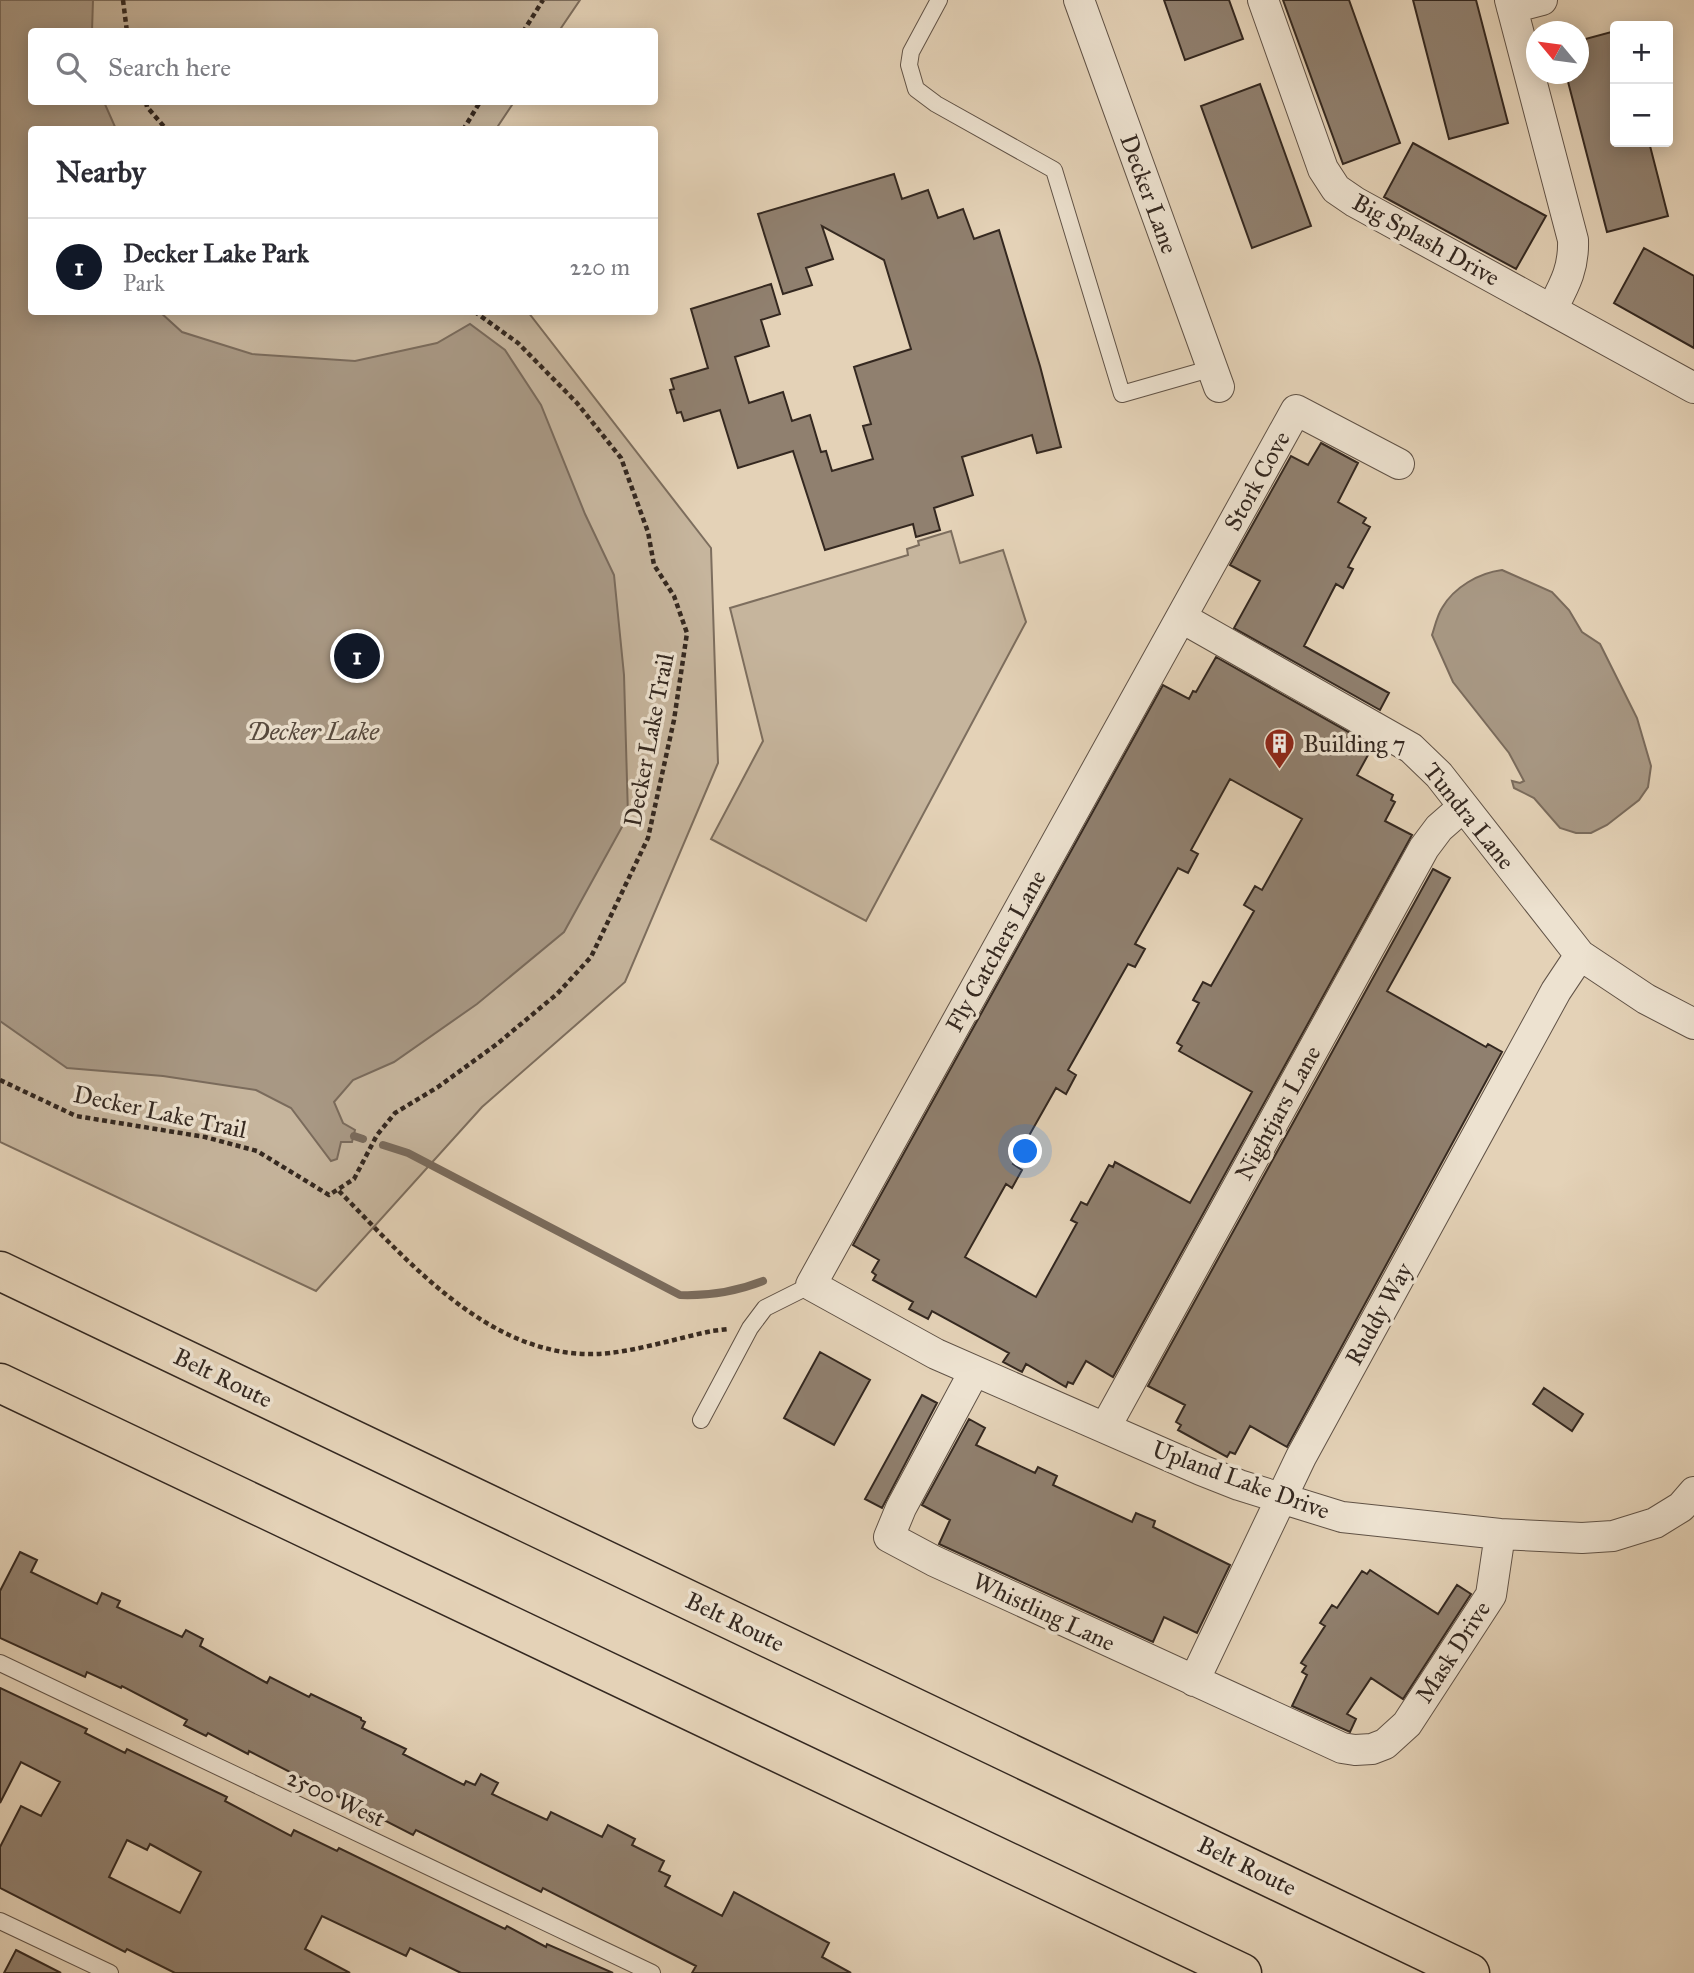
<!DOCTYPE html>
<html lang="en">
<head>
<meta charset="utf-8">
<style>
	body { margin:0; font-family:"IM FELL Great Primer",serif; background:#f2f2f3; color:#2b2b33 }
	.controls { position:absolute; right:21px; top:21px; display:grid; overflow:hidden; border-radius:7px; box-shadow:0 4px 18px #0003 }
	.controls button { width:63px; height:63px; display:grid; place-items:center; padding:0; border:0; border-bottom:2px solid #e1e1e2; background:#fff; color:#2b2b33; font:35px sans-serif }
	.compass { position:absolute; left:1526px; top:21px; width:63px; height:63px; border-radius:50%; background:#fff; box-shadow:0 4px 18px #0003; rotate:299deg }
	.you { position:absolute; left:1026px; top:1152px; width:24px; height:24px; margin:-18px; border:5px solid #fff; border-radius:50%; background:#1a73e8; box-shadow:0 0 0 10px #1a73e833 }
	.badge { display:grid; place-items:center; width:46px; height:46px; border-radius:50%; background:#111827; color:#fff; font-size:23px; font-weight:700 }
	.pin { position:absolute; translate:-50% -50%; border:4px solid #fff; box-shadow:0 2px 7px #0006 }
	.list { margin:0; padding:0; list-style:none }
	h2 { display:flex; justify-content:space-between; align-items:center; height:91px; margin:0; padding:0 28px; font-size:30px }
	h2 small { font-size:23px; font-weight:400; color:#7c7c81 }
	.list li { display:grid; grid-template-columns:46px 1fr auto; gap:21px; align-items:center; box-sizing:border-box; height:98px; padding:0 28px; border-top:2px solid #e1e1e2 }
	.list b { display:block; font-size:26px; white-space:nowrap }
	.list p { margin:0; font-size:23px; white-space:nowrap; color:#7c7c81 }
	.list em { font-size:23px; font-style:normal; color:#7c7c81 }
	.icon { flex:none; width:38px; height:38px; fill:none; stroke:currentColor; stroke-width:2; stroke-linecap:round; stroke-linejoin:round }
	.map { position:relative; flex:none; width:1694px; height:1973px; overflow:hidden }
	.search { position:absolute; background:#fff; box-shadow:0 4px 18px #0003; left:28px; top:28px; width:630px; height:77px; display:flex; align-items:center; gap:18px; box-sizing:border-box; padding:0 24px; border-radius:7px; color:#7c7c81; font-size:26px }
	.panel { position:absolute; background:#fff; box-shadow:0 4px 18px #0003; left:28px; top:126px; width:630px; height:189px; border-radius:7px }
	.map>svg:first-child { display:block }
	.green { fill:#c6b59d; stroke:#7d6e5e; stroke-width:2 }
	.water { fill:#a89884; stroke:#7a6b5c; stroke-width:2 }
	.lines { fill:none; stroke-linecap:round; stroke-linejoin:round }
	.stream { stroke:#7a6b5c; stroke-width:8 }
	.building { fill:#90806f; stroke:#342820; stroke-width:2; fill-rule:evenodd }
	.lane-casing { stroke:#605246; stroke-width:18 }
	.street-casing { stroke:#605246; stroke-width:32 }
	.highway-casing { stroke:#342820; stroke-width:41 }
	.path { stroke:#342820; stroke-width:4.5; stroke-dasharray:5 3.5; stroke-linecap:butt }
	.lane { stroke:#ede2d0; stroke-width:16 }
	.street { stroke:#ede2d0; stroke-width:30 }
	.highway { stroke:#e4d2b7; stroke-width:38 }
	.labels { text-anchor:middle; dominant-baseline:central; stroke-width:7; stroke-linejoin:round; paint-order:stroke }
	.street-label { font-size:24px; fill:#342820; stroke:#ede2d0 }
	.poi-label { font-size:24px; fill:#342820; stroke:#ede2d0; text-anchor:start }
	.water-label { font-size:26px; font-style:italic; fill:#574a3e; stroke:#ede2d0 }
</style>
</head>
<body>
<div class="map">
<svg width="1694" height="1973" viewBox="0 0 1694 1973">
	<rect width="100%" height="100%" fill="#e4d2b7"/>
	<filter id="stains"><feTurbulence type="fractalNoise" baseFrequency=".00286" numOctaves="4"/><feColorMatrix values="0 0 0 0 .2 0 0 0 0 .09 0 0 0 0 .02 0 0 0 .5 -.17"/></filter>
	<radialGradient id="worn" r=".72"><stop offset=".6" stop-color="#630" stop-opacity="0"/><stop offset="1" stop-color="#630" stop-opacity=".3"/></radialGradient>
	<path class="green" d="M 0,0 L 580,0 L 559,31 L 32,32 L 32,102 L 514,102 L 496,129 L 32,130 L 32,312 L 528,312 L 711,548 L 718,763 L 625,982 L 482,1107 L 316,1291 L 0,1142 Z
		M 951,531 L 960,563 L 1003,550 L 1026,622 L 866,921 L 711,839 L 763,741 L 730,608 L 908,555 L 907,549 L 919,545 L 918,541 Z"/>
	<path class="water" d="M 0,0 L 93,0 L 92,31 L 32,32 L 32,102 L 104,102 L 116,129 L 32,130 L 32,312 L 160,312 L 182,332 L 252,354 L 355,361 L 437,343 L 470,324 L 505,350 L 541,405 L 585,514 L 614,575 L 624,675 L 628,816 L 564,932 L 477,1004 L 394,1062 L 353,1080 L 334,1102 L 343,1123 L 355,1130 L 352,1142 L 341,1142 L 337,1159 L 331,1161 L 291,1108 L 256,1090 L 163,1076 L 67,1068 L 0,1021 Z
		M 1502,570 L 1552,592 L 1569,610 L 1582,632 L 1600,644 L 1637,718 L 1651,766 L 1648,787 L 1639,800 L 1607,825 L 1591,833 L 1576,833 L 1560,828 L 1534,798 L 1514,788 L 1512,781 L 1520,783 L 1524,781 L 1509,753 L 1453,682 L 1432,635 C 1435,626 1437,616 1442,608 C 1454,587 1479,573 1502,570 Z"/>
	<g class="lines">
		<path class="stream" d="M 354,1136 L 363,1139
			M 383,1145 L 408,1153 L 680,1295 C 710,1296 735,1292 763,1281"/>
	</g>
	<path class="building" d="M 1164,0 L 1229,0 L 1243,39 L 1185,60 Z
		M 1283,0 L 1349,0 L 1400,143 L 1343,164 Z
		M 1413,0 L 1476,0 L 1508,123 L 1449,139 Z
		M 1615,31 L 1615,142 L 1649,142 L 1668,216 L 1607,232 L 1566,74 L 1578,74 L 1578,41 Z
		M 1260,84 L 1311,226 L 1252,248 L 1201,106 Z
		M 1413,143 L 1546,216 L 1516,269 L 1384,197 Z
		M 894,174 L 902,199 L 928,190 L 938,218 L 963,209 L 974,239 L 999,230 L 1040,366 L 1061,447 L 1037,453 L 1032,435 L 962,457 L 973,495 L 934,508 L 940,530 L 916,537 L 913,524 L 825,550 L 793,451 L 738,468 L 720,410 L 684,421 L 681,412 L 677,413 L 670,390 L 674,389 L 671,379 L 708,368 L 691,309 L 771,284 L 780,314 L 761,320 L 769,346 L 735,357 L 749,403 L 783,392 L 792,421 L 810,415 L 821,452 L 826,451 L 832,471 L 873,459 L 863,426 L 871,424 L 854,367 L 911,349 L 884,260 L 822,226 L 833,259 L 806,268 L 812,285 L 783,294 L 758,214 Z
		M 1644,248 L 1694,276 L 1694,348 L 1614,303 Z
		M 1321,443 L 1358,463 L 1338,502 L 1366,518 L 1363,523 L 1370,527 L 1348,567 L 1353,569 L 1343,588 L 1336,584 L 1304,646 L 1389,693 L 1380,710 L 1234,628 L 1260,581 L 1230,565 L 1291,456 L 1308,465 Z
		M 1216,657 L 1373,746 L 1357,775 L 1393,795 L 1391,800 L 1395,802 L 1385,821 L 1412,835 L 1113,1377 L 1086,1361 L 1073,1384 L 1068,1382 L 1066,1387 L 1026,1364 L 1022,1372 L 1003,1362 L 1009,1353 L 932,1311 L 928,1319 L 909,1309 L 913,1302 L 873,1280 L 876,1275 L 872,1272 L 879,1260 L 853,1245 L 1163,685 L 1189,699 L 1193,691 L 1196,692 ZM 1230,779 L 1302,819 L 1262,890 L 1255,886 L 1244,905 L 1254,911 L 1211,986 L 1203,982 L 1193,1000 L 1199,1003 L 1177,1043 L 1182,1046 L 1179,1051 L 1252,1092 L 1190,1203 L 1115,1162 L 1113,1167 L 1109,1165 L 1087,1205 L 1081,1202 L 1071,1220 L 1077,1223 L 1036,1297 L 965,1257 L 1006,1184 L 1012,1188 L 1022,1170 L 1013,1164 L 1056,1088 L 1066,1094 L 1076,1075 L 1068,1070 L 1128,964 L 1135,967 L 1145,949 L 1135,944 L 1178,868 L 1188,873 L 1198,854 L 1191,850 Z
		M 1433,869 L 1450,878 L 1387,991 L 1486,1047 L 1488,1044 L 1502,1052 L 1287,1447 L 1250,1426 L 1235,1454 L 1230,1452 L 1227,1457 L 1178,1430 L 1181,1425 L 1176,1422 L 1185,1405 L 1148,1386 Z
		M 820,1352 L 870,1380 L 834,1445 L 784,1418 Z
		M 1544,1388 L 1583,1414 L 1572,1431 L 1533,1404 Z
		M 922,1395 L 937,1403 L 882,1508 L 865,1499 Z
		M 969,1419 L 985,1428 L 976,1445 L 1035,1473 L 1038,1467 L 1057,1476 L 1053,1485 L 1132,1522 L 1136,1513 L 1155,1521 L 1153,1527 L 1230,1565 L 1197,1633 L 1164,1617 L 1153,1642 L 939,1544 L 950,1520 L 922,1505 Z
		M 20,1552 L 37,1560 L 31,1572 L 97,1604 L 102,1593 L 120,1601 L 117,1607 L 182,1637 L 186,1630 L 203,1639 L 200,1646 L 267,1683 L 270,1677 L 309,1697 L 311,1694 L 361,1718 L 361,1720 L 365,1722 L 362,1728 L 406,1749 L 403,1754 L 464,1785 L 466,1781 L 475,1785 L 481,1774 L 498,1783 L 492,1794 L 547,1820 L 551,1812 L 602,1837 L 608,1825 L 635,1839 L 632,1845 L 664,1861 L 659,1871 L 670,1876 L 665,1886 L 722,1916 L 734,1892 L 829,1943 L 822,1957 L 851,1973 L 692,1973 L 696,1966 L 543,1888 L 541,1892 L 416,1830 L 413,1835 L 249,1751 L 248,1754 L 208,1733 L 206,1736 L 184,1725 L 187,1720 L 122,1686 L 121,1688 L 87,1672 L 85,1677 L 0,1638 L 0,1591 Z
		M 1370,1570 L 1438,1614 L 1457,1585 L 1471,1594 L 1403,1699 L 1371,1678 L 1347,1714 L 1356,1719 L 1350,1732 L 1292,1706 L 1307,1675 L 1302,1672 L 1306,1666 L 1301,1663 L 1325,1626 L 1320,1623 L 1332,1605 L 1337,1608 L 1362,1571 L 1367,1574 Z
		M 0,1688 L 87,1729 L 85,1733 L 125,1753 L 127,1749 L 227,1797 L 225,1801 L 291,1836 L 294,1830 L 337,1851 L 339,1848 L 505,1929 L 507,1926 L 546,1947 L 547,1944 L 613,1973 L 461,1973 L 410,1948 L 406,1956 L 322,1916 L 305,1949 L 350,1973 L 175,1973 L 127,1949 L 125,1952 L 0,1888 L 0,1847 L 21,1806 L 41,1816 L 60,1782 L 21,1762 L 0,1803 ZM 127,1840 L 147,1850 L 150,1844 L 201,1872 L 180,1913 L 109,1877 Z
		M 16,1950 L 61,1973 L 4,1973 Z"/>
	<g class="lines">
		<defs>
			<path id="lane" d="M 939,0 L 911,52 L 909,65 L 916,89 L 936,104 L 1054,170 L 1122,394 L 1213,368
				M 701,1420 L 750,1328 L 765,1308 L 811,1285
				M 0,1663 L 652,1973
				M 0,1921 L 110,1973"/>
			<path id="street" d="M 1079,0 L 1219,387
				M 1263,0 L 1323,169 L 1336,189 L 1355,202 L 1694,388
				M 1510,0 L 1573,240 C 1574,268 1565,284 1552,309
				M 1512,8 L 1542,0
				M 1399,464 L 1296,410 L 811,1285 L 936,1354 L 1201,1470 L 1239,1485 L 1342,1517 L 1500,1534 L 1582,1538 L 1613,1536 L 1655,1523 L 1681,1507 L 1694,1492
				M 1182,618 L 1411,748 L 1439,775 L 1580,955 L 1646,999 L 1694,1024
				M 974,1372 L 901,1508 L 889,1537 L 934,1561 L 1342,1748 L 1355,1750 L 1372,1749 L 1385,1744 L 1407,1724 L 1491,1595 L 1500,1534
				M 1105,1428 L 1424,848 L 1439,828 L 1463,807
				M 1194,1681 L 1301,1457 L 1556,991 L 1580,955"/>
			<path id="highway" d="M 0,1271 L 1470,1973
				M 0,1383 L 1242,1973"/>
		</defs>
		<use href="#lane" class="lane-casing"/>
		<use href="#street" class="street-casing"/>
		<use href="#highway" class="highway-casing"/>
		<path class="path" d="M 123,0 L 127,32
			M 523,32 L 543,0
			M 146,102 L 147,107 L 167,130
			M 463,130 L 480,102
			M 0,1080 L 76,1116 L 205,1137 L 257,1151 L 329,1195 L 354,1179 L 377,1135 L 395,1113 L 438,1087 L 497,1044 L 557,994 L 591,957 L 648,838 L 674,720 L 687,633 L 674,596 L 654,565 L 648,532 L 621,458 L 577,403 L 518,343 L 475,312
			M 339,1191 C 408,1261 489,1358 597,1354 C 630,1353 678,1338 712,1331 L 728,1329"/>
		<use href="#lane" class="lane"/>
		<use href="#street" class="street"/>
		<use href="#highway" class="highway"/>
	</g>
	<defs>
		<symbol id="building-pin" viewBox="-11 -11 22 30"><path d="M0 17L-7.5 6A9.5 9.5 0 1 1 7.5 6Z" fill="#8f2418" stroke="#ede2d0"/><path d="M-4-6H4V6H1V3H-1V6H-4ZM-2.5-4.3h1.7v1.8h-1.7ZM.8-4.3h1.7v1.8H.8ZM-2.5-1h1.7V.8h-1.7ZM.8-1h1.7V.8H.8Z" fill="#fff"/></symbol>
	</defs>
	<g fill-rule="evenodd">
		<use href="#building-pin" x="1262" y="726" width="35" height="47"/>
	</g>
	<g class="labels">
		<g class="street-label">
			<text transform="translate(1149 194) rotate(70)">Decker Lane</text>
			<text transform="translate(1426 240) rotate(29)">Big Splash Drive</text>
			<text transform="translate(1257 481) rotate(-61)">Stork Cove</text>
			<text transform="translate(649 740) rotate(-79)">Decker Lake Trail</text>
			<text transform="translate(1469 816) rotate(51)">Tundra Lane</text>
			<text transform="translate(996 951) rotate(-61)">Fly Catchers Lane</text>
			<text transform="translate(160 1112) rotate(12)">Decker Lake Trail</text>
			<text transform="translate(1278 1113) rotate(-61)">Nightjars Lane</text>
			<text transform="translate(1379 1314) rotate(-61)">Ruddy Way</text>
			<text transform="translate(223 1378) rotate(26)">Belt Route</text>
			<text transform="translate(1241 1480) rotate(20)">Upland Lake Drive</text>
			<text transform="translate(1044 1612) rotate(25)">Whistling Lane</text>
			<text transform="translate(735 1622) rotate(26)">Belt Route</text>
			<text transform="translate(1453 1652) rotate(-57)">Mask Drive</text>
			<text transform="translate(336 1798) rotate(25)">2500 West</text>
			<text transform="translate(1247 1866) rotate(26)">Belt Route</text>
		</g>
		<g class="poi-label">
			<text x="1303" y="744">Building 7</text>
		</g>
		<g class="water-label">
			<text x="313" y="731">Decker Lake</text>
		</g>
	</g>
	<rect width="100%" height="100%" filter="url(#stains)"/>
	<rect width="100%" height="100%" fill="url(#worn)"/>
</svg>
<div class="controls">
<button>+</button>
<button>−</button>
</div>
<svg class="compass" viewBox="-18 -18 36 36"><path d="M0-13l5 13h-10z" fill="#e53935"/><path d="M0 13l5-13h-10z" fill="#7c7c81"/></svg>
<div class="you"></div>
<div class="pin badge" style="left:357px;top:656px">1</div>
<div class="search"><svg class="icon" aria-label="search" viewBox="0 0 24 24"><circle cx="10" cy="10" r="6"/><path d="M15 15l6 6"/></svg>Search here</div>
<section class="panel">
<h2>Nearby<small></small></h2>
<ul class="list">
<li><span class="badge">1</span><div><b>Decker Lake Park</b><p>Park</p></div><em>220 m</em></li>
</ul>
</section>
</div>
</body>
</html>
